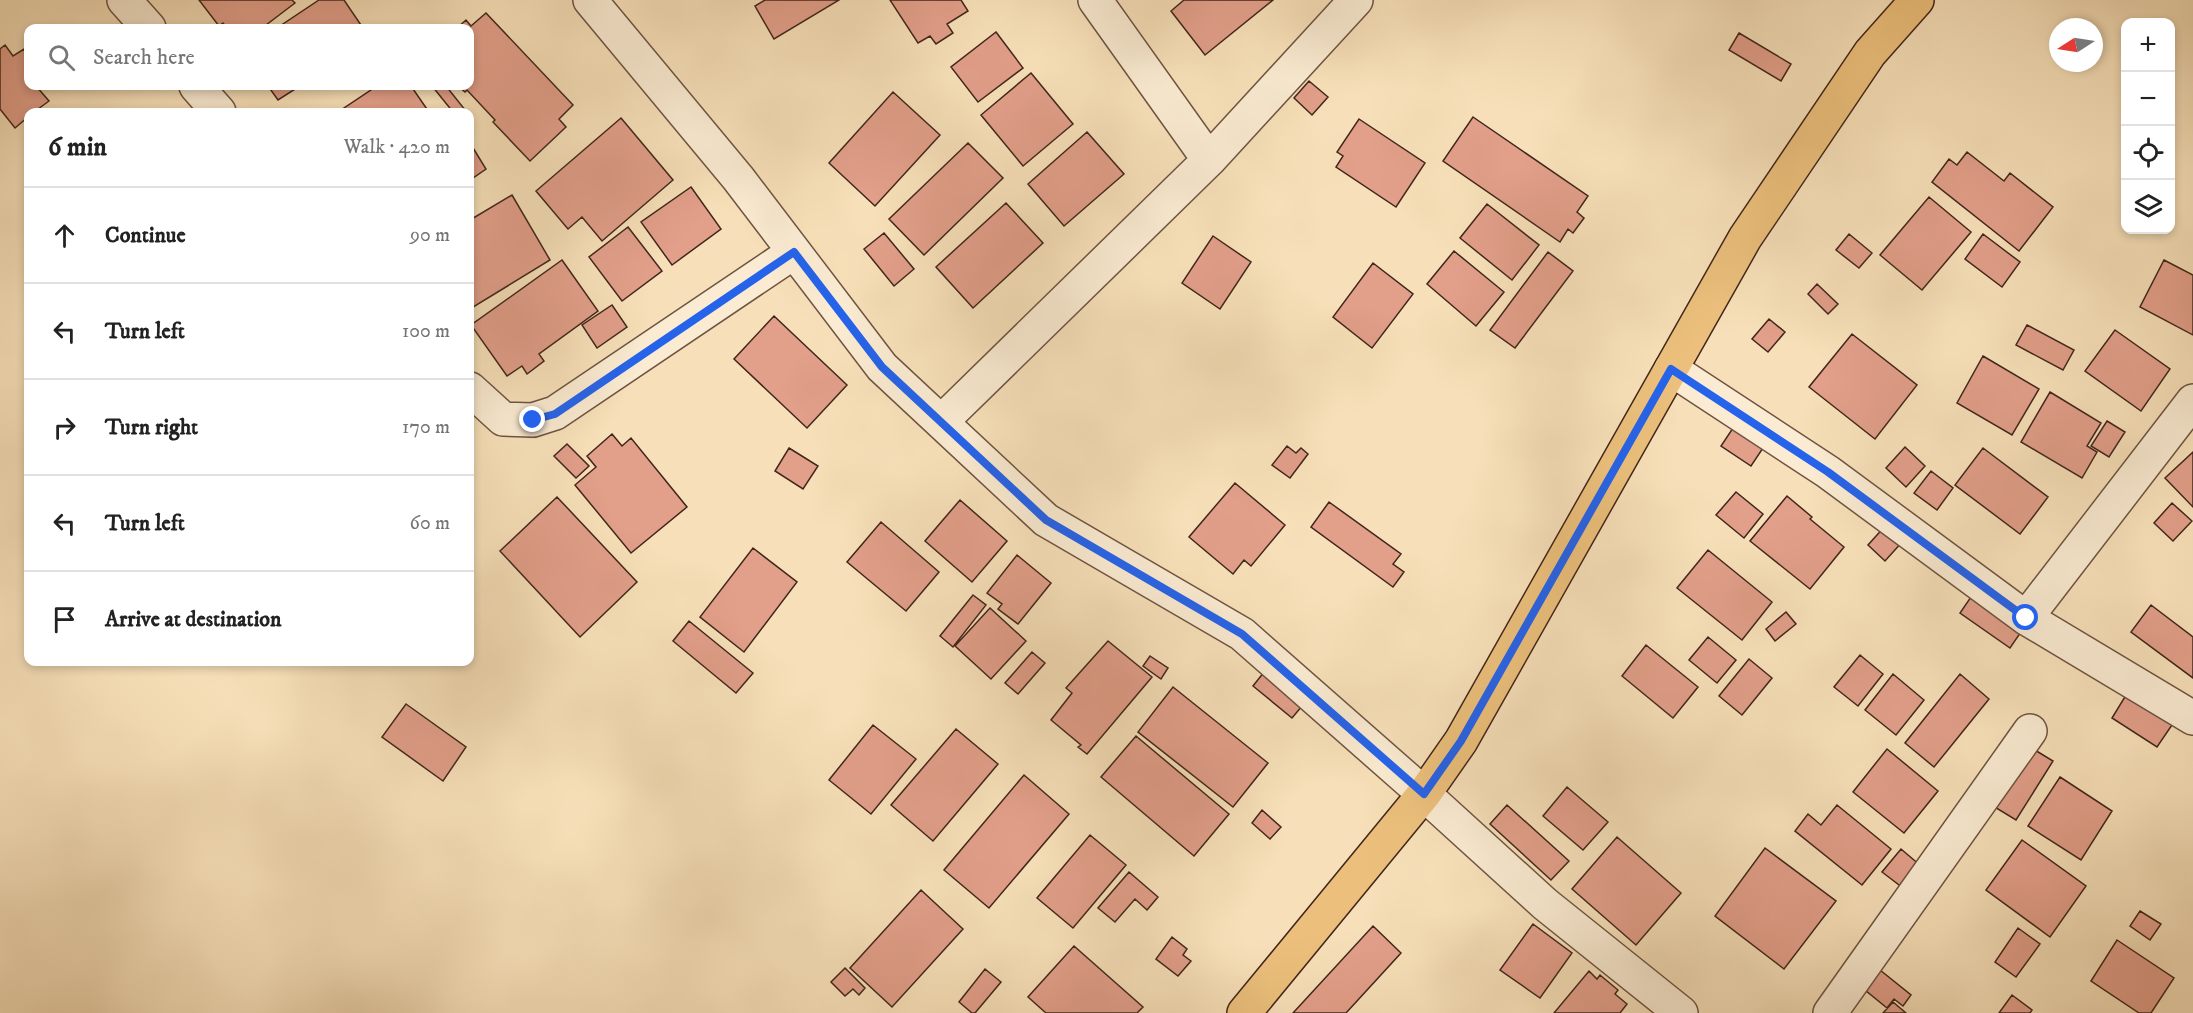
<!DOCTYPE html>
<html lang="en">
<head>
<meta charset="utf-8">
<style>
	body { margin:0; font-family:"IM FELL DW Pica",serif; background:#f6f6f6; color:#222 }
	.controls { position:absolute; right:18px; top:18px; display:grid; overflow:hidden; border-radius:12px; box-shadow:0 3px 9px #0003 }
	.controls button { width:54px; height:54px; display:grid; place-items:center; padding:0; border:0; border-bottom:2px solid #e0e0e0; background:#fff; color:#222; font:30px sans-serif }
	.compass { position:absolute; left:2049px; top:18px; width:54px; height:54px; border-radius:50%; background:#fff; box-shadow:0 3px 9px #0003; rotate:258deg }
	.stop { position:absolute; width:18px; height:18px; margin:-14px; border:4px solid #2563eb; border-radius:50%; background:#fff }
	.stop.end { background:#2563eb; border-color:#fff; box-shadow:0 2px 6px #0008 }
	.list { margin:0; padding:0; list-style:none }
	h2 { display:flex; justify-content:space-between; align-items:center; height:78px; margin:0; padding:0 24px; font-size:26px }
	h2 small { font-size:20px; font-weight:400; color:#767676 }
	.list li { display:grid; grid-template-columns:39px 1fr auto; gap:18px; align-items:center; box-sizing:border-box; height:96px; padding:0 24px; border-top:2px solid #e0e0e0 }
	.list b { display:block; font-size:22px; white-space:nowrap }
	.list em { font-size:20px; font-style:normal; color:#767676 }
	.icon { flex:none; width:33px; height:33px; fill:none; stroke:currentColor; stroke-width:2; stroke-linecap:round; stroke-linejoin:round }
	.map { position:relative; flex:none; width:2193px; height:1013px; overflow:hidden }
	.search { position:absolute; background:#fff; box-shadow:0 3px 9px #0003; left:24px; top:24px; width:450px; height:66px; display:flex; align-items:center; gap:15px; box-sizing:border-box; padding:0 21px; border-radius:12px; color:#767676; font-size:22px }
	.panel { position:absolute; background:#fff; box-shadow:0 3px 9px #0003; left:24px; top:108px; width:450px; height:558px; border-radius:12px }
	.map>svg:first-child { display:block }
	.building { fill:#e29f8a; stroke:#41261b; stroke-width:1.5 }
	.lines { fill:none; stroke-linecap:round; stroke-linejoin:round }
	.minor-casing { stroke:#6e5442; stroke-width:36 }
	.major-casing { stroke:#41261b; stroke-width:36 }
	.minor { stroke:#faebd2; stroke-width:33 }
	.major { stroke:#ecc07c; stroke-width:33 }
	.route { stroke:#2563eb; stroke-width:8 }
</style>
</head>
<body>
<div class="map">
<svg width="2193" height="1013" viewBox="0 0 2193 1013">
	<rect width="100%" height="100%" fill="#f7e0b9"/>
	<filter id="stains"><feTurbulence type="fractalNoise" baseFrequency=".00333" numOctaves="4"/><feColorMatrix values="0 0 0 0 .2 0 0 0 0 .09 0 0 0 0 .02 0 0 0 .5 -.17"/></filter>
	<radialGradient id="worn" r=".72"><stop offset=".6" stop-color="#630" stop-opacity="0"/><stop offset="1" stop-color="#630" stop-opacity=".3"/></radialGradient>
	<path class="building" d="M 199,0 L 292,0 L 295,3 L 262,28 L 227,28 L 223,23 L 219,26 Z
		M 319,0 L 344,0 L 363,28 L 277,28 Z
		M 765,0 L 839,0 L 774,39 L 755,6 Z
		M 890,0 L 961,0 L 968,11 L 947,24 L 953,33 L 936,44 L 930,36 L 918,43 Z
		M 1184,0 L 1273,0 L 1205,55 L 1171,11 Z
		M 486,13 L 573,105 L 559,119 L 566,127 L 530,161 L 493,122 L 495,120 L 467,90 L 465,92 L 458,86 L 470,86 L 470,28 L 457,28 L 466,20 L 471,26 Z
		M 996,32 L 1023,68 L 978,102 L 951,67 Z
		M 1739,33 L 1791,64 L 1781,81 L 1729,50 Z
		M 5,45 L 13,56 L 24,49 L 28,55 L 28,86 L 36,86 L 49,101 L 34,112 L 28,112 L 28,117 L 15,128 L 0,109 L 0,49 Z
		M 1031,73 L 1073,124 L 1023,166 L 981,115 Z
		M 1309,81 L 1328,97 L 1312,115 L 1294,98 Z
		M 268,86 L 300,86 L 278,100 Z
		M 377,86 L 411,86 L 429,112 L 338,112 Z
		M 432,86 L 446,86 L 466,111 L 453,112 Z
		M 893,92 L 940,135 L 875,206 L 829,163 Z
		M 1473,117 L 1588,196 L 1577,212 L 1584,218 L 1573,233 L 1568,229 L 1560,242 L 1443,161 Z
		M 621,118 L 673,180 L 602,241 L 582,217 L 568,229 L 536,191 Z
		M 1359,119 L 1425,163 L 1396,207 L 1336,167 L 1343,156 L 1337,152 Z
		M 1087,132 L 1124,174 L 1064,226 L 1028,184 Z
		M 470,143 L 486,169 L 470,180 Z
		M 968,143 L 1003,178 L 924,255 L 889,219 Z
		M 1967,152 L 2004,181 L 2010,173 L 2053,207 L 2019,251 L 1932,182 L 1949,159 L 1957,165 Z
		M 691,187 L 721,229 L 672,265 L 641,222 Z
		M 512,195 L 550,260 L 470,309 L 470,220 Z
		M 1929,197 L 1971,232 L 1922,290 L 1880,255 Z
		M 1006,203 L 1043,243 L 973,308 L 936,267 Z
		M 1487,204 L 1539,245 L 1512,280 L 1460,238 Z
		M 628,227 L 662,271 L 622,301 L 589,257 Z
		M 884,233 L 914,269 L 894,286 L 864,249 Z
		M 1849,234 L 1872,253 L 1859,268 L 1836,250 Z
		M 1983,234 L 2020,262 L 2002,287 L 1965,259 Z
		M 1213,236 L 1251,262 L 1220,309 L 1182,283 Z
		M 1454,251 L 1504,292 L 1476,326 L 1427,284 Z
		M 1548,252 L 1573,271 L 1515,348 L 1490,330 Z
		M 562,260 L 598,311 L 539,354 L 544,361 L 527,374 L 522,366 L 507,376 L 471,325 Z
		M 2164,260 L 2193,275 L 2193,335 L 2140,307 Z
		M 1373,263 L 1413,294 L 1372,348 L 1333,317 Z
		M 1817,284 L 1838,304 L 1828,314 L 1808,294 Z
		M 612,305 L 627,327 L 597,348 L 582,325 Z
		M 774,316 L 847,385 L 807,428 L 734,359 Z
		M 1769,319 L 1785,332 L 1768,352 L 1752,339 Z
		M 2027,325 L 2074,350 L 2063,370 L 2016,345 Z
		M 2115,330 L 2170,369 L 2141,411 L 2085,371 Z
		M 1852,334 L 1917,385 L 1875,439 L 1809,387 Z
		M 1983,356 L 2039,389 L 2012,435 L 1957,403 Z
		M 2050,392 L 2101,423 L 2087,446 L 2097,452 L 2082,478 L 2021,442 Z
		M 2107,421 L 2125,432 L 2109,457 L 2091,446 Z
		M 1737,422 L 1767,442 L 1751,466 L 1721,446 Z
		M 612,434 L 622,446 L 631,438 L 687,507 L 631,553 L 575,485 L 596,467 L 587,456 Z
		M 567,444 L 589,466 L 576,478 L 554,456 Z
		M 1287,446 L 1296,453 L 1301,448 L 1308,454 L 1290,478 L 1272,465 Z
		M 1905,447 L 1925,466 L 1906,487 L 1886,468 Z
		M 789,448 L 818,466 L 803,489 L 775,471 Z
		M 1983,448 L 2048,497 L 2020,534 L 1955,485 Z
		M 2193,452 L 2193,507 L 2165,478 Z
		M 1931,471 L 1953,488 L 1937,510 L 1914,493 Z
		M 1235,483 L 1285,525 L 1251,566 L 1244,560 L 1233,574 L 1189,537 Z
		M 1736,492 L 1763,514 L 1744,538 L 1716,515 Z
		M 1787,496 L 1812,517 L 1810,519 L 1844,547 L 1810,589 L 1750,541 Z
		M 557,497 L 637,582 L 580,637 L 500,551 Z
		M 960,500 L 1007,541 L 972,582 L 925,541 Z
		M 1329,502 L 1401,554 L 1393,564 L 1404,572 L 1393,587 L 1311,527 Z
		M 2172,503 L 2192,521 L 2173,541 L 2154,523 Z
		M 881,522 L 939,572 L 906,611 L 847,562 Z
		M 1886,525 L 1903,541 L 1885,561 L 1868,545 Z
		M 753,548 L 797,582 L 744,652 L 700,617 Z
		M 1708,550 L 1772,602 L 1742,640 L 1677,588 Z
		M 1017,555 L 1051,583 L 1018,624 L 998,609 L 1002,604 L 987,593 Z
		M 1973,594 L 2023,629 L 2010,648 L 1960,613 Z
		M 973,595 L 986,605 L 953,647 L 940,636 Z
		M 2151,605 L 2193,637 L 2193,678 L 2131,632 Z
		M 990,608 L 1026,641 L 991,679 L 955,646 Z
		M 1786,612 L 1796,624 L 1775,641 L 1766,629 Z
		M 689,621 L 753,673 L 736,693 L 673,641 Z
		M 1708,637 L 1736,660 L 1717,683 L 1689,660 Z
		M 1108,641 L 1152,677 L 1087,754 L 1078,747 L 1081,745 L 1051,720 L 1072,693 L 1066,688 Z
		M 1646,645 L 1698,687 L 1673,718 L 1622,676 Z
		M 1032,652 L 1045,663 L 1018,694 L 1005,683 Z
		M 1860,655 L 1883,674 L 1858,706 L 1834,687 Z
		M 1150,656 L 1168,668 L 1161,679 L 1143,666 Z
		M 1749,659 L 1772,678 L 1742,715 L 1719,696 Z
		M 1268,667 L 1307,700 L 1292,718 L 1253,686 Z
		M 1893,674 L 1924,700 L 1896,735 L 1865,710 Z
		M 1960,674 L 1989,699 L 1934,767 L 1905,743 Z
		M 1173,687 L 1268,763 L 1233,807 L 1138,732 Z
		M 2126,695 L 2172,725 L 2157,747 L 2112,718 Z
		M 406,704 L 466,747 L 443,781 L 382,737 Z
		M 873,725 L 916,759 L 871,814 L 829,780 Z
		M 956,729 L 998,764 L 933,841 L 891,805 Z
		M 1136,736 L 1229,814 L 1194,856 L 1101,777 Z
		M 2025,744 L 2053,761 L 2016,820 L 1988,803 Z
		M 1887,749 L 1938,791 L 1904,833 L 1853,792 Z
		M 1024,775 L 1069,814 L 989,908 L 944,870 Z
		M 2060,777 L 2112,811 L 2081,860 L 2028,826 Z
		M 1567,787 L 1608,822 L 1583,850 L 1543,816 Z
		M 1507,805 L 1569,861 L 1551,880 L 1490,824 Z
		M 1837,805 L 1891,849 L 1862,885 L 1795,831 L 1808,814 L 1821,825 Z
		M 1262,810 L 1281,827 L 1270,839 L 1252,823 Z
		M 1090,835 L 1126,865 L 1073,928 L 1037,898 Z
		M 1617,837 L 1681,893 L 1636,945 L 1572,889 Z
		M 2022,840 L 2086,886 L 2050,937 L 1986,890 Z
		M 1765,848 L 1836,901 L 1784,969 L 1715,916 Z
		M 1901,849 L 1921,866 L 1903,888 L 1882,872 Z
		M 1129,872 L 1158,897 L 1147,910 L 1135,899 L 1115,922 L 1098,908 Z
		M 921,890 L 963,929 L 892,1007 L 850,968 Z
		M 2140,911 L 2161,924 L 2150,940 L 2130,926 Z
		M 1533,924 L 1572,953 L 1540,998 L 1500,970 Z
		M 1373,926 L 1401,953 L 1346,1013 L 1293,1013 Z
		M 2018,928 L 2040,944 L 2016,977 L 1995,962 Z
		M 1172,937 L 1187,949 L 1183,955 L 1191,961 L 1178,976 L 1156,959 Z
		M 2117,940 L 2174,978 L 2151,1013 L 2139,1013 L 2091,981 Z
		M 1074,946 L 1143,1007 L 1137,1013 L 1046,1013 L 1028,997 Z
		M 845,968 L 865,988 L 859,995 L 853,989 L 845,996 L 831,982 Z
		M 985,969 L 1001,982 L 975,1013 L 972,1013 L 959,1002 Z
		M 1880,970 L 1911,995 L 1903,1006 L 1894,999 L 1887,1008 L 1865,990 Z
		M 1589,971 L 1597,979 L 1600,975 L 1618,990 L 1615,994 L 1627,1004 L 1620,1013 L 1554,1013 Z
		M 2012,995 L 2032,1010 L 2030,1013 L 1999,1013 Z
		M 1893,1002 L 1906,1013 L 1883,1013 Z"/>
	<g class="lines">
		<defs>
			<path id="minor" d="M 124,0 L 149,28
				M 590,0 L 738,178 L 882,367 L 1046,520 L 1242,634 L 1424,794 L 1545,904 L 1681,1013
				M 1095,0 L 1209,160
				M 196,86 L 219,112
				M 1671,369 L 1828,472 L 2026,618 L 2193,718
				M 470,389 L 503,419 L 533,420 L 555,413 L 794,252
				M 941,422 L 1209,160 L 1356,0
				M 2026,618 L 2193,401
				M 1830,1013 L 2030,731"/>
			<path id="major" d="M 1244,1013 L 1424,794 L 1461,741 L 1745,238 L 1870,53 L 1917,0"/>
		</defs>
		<use href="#minor" class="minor-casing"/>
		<use href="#major" class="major-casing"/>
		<use href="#minor" class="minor"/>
		<use href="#major" class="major"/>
	</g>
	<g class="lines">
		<path class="route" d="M 533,420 L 555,414 L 794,252 L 882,367 L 1046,520 L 1242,634 L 1424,794 L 1461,741 L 1671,369 L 1828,472 L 2026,618"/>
	</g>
	<rect width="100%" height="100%" filter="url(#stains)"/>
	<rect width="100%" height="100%" fill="url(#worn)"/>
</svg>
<div class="controls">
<button>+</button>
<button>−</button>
<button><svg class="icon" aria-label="locate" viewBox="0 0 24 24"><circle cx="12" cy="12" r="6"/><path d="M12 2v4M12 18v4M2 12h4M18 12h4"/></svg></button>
<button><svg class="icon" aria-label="layers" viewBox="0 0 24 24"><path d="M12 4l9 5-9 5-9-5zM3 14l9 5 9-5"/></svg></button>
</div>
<svg class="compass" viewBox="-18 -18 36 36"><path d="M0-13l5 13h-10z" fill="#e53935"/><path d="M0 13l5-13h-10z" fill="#767676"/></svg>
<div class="stop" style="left:2026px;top:618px"></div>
<div class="stop end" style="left:533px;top:420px"></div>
<div class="search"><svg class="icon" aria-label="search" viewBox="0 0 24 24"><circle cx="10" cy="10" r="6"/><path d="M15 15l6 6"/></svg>Search here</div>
<section class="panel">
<h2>6 min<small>Walk · 420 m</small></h2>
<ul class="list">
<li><svg class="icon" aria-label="ahead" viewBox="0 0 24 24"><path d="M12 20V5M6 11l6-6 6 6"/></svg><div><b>Continue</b></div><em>90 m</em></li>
<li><svg class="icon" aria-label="left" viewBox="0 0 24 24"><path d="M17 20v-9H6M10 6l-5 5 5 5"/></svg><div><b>Turn left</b></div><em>100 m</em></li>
<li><svg class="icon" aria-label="right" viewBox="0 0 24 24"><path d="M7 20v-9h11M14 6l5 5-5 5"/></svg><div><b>Turn right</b></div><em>170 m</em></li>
<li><svg class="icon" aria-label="left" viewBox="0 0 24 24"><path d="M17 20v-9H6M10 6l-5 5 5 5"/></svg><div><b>Turn left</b></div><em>60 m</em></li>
<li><svg class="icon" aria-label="arrive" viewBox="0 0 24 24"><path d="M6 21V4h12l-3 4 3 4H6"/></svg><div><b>Arrive at destination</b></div></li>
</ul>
</section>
</div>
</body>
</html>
